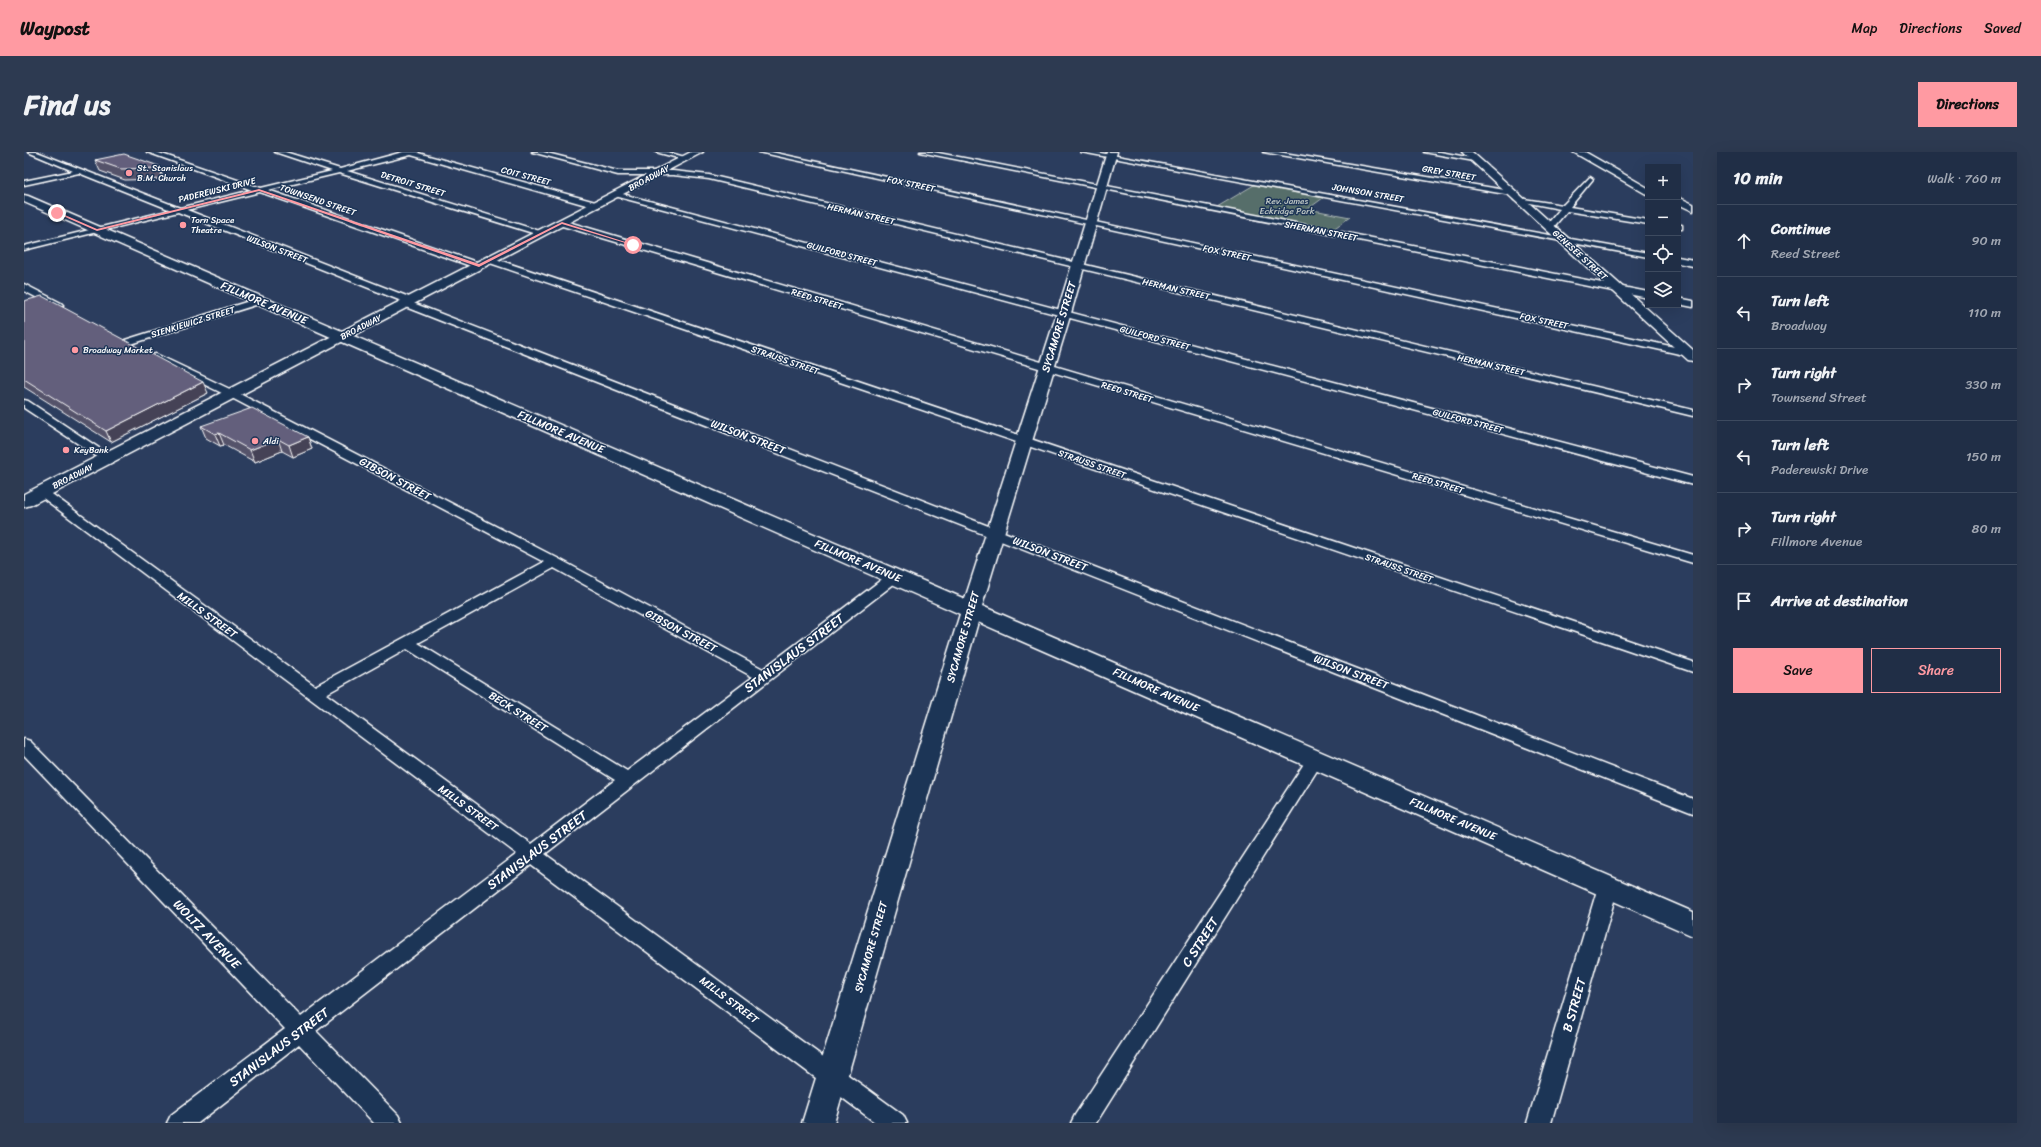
<!DOCTYPE html>
<html lang="en">
<head>
<meta charset="utf-8">
<style>
	body { margin:0; font-family:Sriracha,sans-serif; background:#2d3a51; color:#f1f3f6 }
	.controls { position:absolute; right:12px; top:12px; display:grid; overflow:hidden; border-radius:0px; box-shadow:0 4px 16px #0002 }
	.controls button { width:36px; height:36px; display:grid; place-items:center; padding:0; border:0; border-bottom:1px solid #3d4a5f; background:#202e46; color:#f1f3f6; font:20px sans-serif }
	.stop { position:absolute; width:12px; height:12px; margin:-9px; border:3px solid #ff9aa2; border-radius:50%; background:#fff }
	.stop.end { background:#ff9aa2; border-color:#fff; box-shadow:0 1px 4px #0008 }
	.list { margin:0; padding:0; list-style:none }
	h2 { display:flex; justify-content:space-between; align-items:center; height:52px; margin:0; padding:0 16px; font-size:17px }
	h2 small { font-size:13px; font-weight:400; color:#a2a8b3 }
	.list li { display:grid; grid-template-columns:26px 1fr auto; gap:12px; align-items:center; box-sizing:border-box; height:72px; padding:0 16px; border-top:1px solid #3d4a5f }
	.list b { display:block; font-size:15px; white-space:nowrap }
	.list p { margin:0; font-size:13px; white-space:nowrap; color:#a2a8b3 }
	.list em { font-size:13px; font-style:normal; color:#a2a8b3 }
	.actions { display:flex; gap:8px; padding:12px 16px }
	.actions a { flex:1; padding:9px 0; border:1px solid #ff9aa2; border-radius:0px; text-align:center; font-size:14px; color:#ff9aa2 }
	.actions .main { background:#ff9aa2; color:#111 }
	.icon { flex:none; width:22px; height:22px; fill:none; stroke:currentColor; stroke-width:2; stroke-linecap:round; stroke-linejoin:round }
	.map { position:relative; flex:none; width:1669px; height:971px; overflow:hidden; border-radius:0px }
	header { display:flex; align-items:center; gap:24px; box-sizing:border-box; height:56px; padding:0 20px; background:#ff9aa2; color:#111 }
	header strong { font-size:19px }
	nav { display:flex; gap:22px; margin-inline-start:auto; font-size:14px }
	.intro { display:flex; align-items:center; justify-content:space-between; box-sizing:border-box; height:96px; padding:0 24px }
	h1 { margin:0; font-size:28px }
	.button { padding:10px 18px; border-radius:0px; background:#ff9aa2; color:#111; font-size:14px; font-weight:700 }
	main { display:flex; gap:24px; padding:0 24px }
	aside { flex:1; background:#202e46; border-radius:0px; box-shadow:0 4px 16px #0002 }
	.map>svg:first-child { display:block }
	.green { fill:#576e6a; stroke:#abb6b4 }
	.lines { fill:none; stroke-linecap:round; stroke-linejoin:round }
	.street-casing { stroke:#fff; stroke-width:3 }
	.secondary-casing { stroke:#fff; stroke-width:3 }
	.primary-casing { stroke:#fff; stroke-width:3 }
	.highway-casing { stroke:#fff; stroke-width:3 }
	.street { fill:#1d3557; fill-rule:evenodd }
	.secondary { fill:#1d3557; fill-rule:evenodd }
	.primary { fill:#1d3557; fill-rule:evenodd }
	.highway { fill:#1d3557; fill-rule:evenodd }
	.wall { fill:#55526a; stroke:#fff }
	.shaded-wall { fill:#454256; stroke:#fff }
	.building { fill:#635f7b; stroke:#fff }
	.route { fill:#ff9aa2 }
	.poi-dot { fill:#ff9aa2; stroke:#1d3557; stroke-width:1.5 }
	.labels { text-anchor:middle; dominant-baseline:central; stroke-width:3; stroke-linejoin:round; paint-order:stroke }
	.far-poi-label { font-size:9px; fill:#fff; stroke:#1d3557; text-anchor:start }
	.far-street-label { font-size:9px; fill:#fff; stroke:#1d3557 }
	.far-park-label { font-size:9px; fill:#bcc5c3; stroke:#1d3557 }
	.street-label { font-size:11px; fill:#fff; stroke:#1d3557 }
	.near-street-label { font-size:13px; fill:#fff; stroke:#1d3557 }
</style>
</head>
<body>
<header>
<strong>Waypost</strong>
<nav><a>Map</a><a>Directions</a><a>Saved</a></nav>
</header>
<div class="intro"><h1>Find us</h1><a class="button">Directions</a></div>
<main>
<div class="map">
<svg width="1669" height="971" viewBox="0 0 1669 971">
	<rect width="100%" height="100%" fill="#2b3d5e"/>
	<filter id="ink" filterUnits="userSpaceOnUse"><feTurbulence type="fractalNoise" baseFrequency=".025" numOctaves="2"/><feDisplacementMap in="SourceGraphic" scale="8" xChannelSelector="R" yChannelSelector="G"/><feConvolveMatrix kernelMatrix="1 2 1 2 8 2 1 2 1" color-interpolation-filters="sRGB"/></filter>
	<g filter="url(#ink)">
		<path class="green" d="M 1230,33 L 1299,46 L 1284,57 L 1326,65 L 1308,78 L 1193,55 Z"/>
		<g class="lines">
			<defs>
				<path id="street" d="M 4,0 L 13,0 L 156,56 L 228,38 L 123,0 L 132,0 L 237,36 L 308,19 L 251,0 L 261,0 L 316,17 L 379,0 L 395,0 L 394,1 L 575,51 L 575,55 L 569,55 L 387,3 L 323,19 L 522,81 L 515,83 L 315,21 L 244,38 L 458,112 L 459,114 L 455,117 L 236,40 L 163,58 L 390,147 L 392,149 L 389,151 L 1669,647 L 1669,661 L 379,154 L 377,152 L 380,150 L 154,60 L 0,98 L 0,94 L 147,58 L 55,21 L 0,33 L 0,29 L 49,19 Z
					M 508,0 L 519,0 L 594,19 L 649,19 L 685,23 L 1669,258 L 1669,264 L 685,27 L 649,23 L 594,23 Z
					M 632,0 L 643,0 L 664,6 L 661,8 Z
					M 735,0 L 747,0 L 1669,199 L 1669,205 Z
					M 896,0 L 909,0 L 1624,140 L 1624,146 Z
					M 1057,0 L 1071,0 L 1624,101 L 1624,105 Z
					M 1239,0 L 1254,0 L 1487,39 L 1491,41 L 1487,43 Z
					M 1400,0 L 1416,0 L 1453,7 L 1450,9 Z
					M 1566,25 L 1569,27 L 1546,55 L 1624,68 L 1624,72 L 1543,59 L 1528,77 L 1525,77 L 1521,75 L 1536,57 L 1490,48 L 1494,46 L 1539,53 Z
					M 591,40 L 1669,325 L 1669,333 L 591,44 Z
					M 535,69 L 541,69 L 1669,403 L 1669,411 L 535,73 Z
					M 1654,73 L 1658,73 L 1658,77 L 1654,77 Z
					M 466,105 L 1669,510 L 1669,520 L 463,110 L 463,106 Z
					M 1654,105 L 1669,108 L 1669,114 L 1654,111 Z
					M 0,132 L 37,151 L 39,153 L 34,156 L 31,155 L 0,139 Z
					M 235,146 L 240,149 L 238,151 L 107,192 L 104,193 L 99,190 L 101,188 Z
					M 1654,146 L 1669,149 L 1669,155 L 1654,152 Z
					M 132,202 L 212,240 L 535,407 L 739,517 L 865,422 L 875,422 L 877,425 L 875,428 L 521,702 L 879,963 L 883,971 L 852,971 L 507,713 L 292,879 L 374,963 L 378,971 L 350,971 L 275,892 L 174,971 L 143,971 L 147,963 L 261,877 L 0,603 L 0,587 L 6,589 L 277,865 L 493,702 L 11,340 L 13,337 L 21,337 L 291,534 L 520,410 L 204,244 L 128,207 L 127,205 L 128,203 ZM 530,416 L 729,525 L 603,619 L 394,491 ZM 383,497 L 591,628 L 507,692 L 302,542 Z
					M 0,248 L 4,249 L 90,306 L 84,310 L 80,309 L 0,256 Z
					M 1291,602 L 1297,604 L 1300,608 L 1297,612 L 1072,971 L 1047,971 L 1051,963 L 1285,604 Z
					M 1584,727 L 1591,730 L 1594,735 L 1527,971 L 1503,971 L 1574,735 L 1577,730 Z"/>
				<path id="secondary" d="M 1083,0 L 1093,0 L 1047,161 L 958,454 L 1669,760 L 1669,784 L 954,470 L 810,971 L 778,971 L 936,462 L 0,50 L 0,43 L 4,44 L 941,447 L 1033,161 Z
					M 1438,0 L 1448,0 L 1669,198 L 1669,209 L 1664,208 Z"/>
				<path id="primary" d="M 667,0 L 679,0 L 7,353 L 0,355 L 0,342 Z"/>
				<path id="highway" d="M 1549,0 L 1561,0 L 1624,36 L 1624,43 Z
					M 1654,45 L 1669,52 L 1669,59 L 1654,52 Z"/>
			</defs>
			<use href="#street" class="street-casing"/>
			<use href="#secondary" class="secondary-casing"/>
			<use href="#primary" class="primary-casing"/>
			<use href="#highway" class="highway-casing"/>
			<use href="#street" class="street"/>
			<use href="#secondary" class="secondary"/>
			<use href="#primary" class="primary"/>
			<use href="#highway" class="highway"/>
		</g>
		<path class="wall" d="M 71,8 L 135,14 L 139,25 L 139,27 L 101,28 L 76,19 Z
			M 0,149 L 184,241 L 87,290 L 0,235 Z
			M 177,274 L 284,285 L 288,297 L 269,305 L 258,299 L 231,310 L 200,293 L 196,294 L 182,286 Z"/>
		<path class="shaded-wall" d="M 135,14 L 139,25 L 139,27 L 135,16 Z
			M 179,230 L 184,241 L 87,290 L 82,279 Z
			M 195,281 L 200,293 L 196,294 L 191,282 Z
			M 284,285 L 288,297 L 269,305 L 265,293 Z
			M 254,287 L 258,299 L 231,310 L 226,298 Z"/>
		<path class="building" d="M 100,2 L 135,14 L 135,16 L 97,17 L 71,8 Z
			M 18,144 L 179,230 L 82,279 L 0,227 L 0,149 Z
			M 228,256 L 284,285 L 265,293 L 254,287 L 226,298 L 195,281 L 191,282 L 177,274 Z"/>
	</g>
	<path class="route" d="M 235,37 L 455,112 L 538,70 L 611,93 L 608,93 L 538,72 L 455,115 L 235,39 L 73,79 L 32,61 L 34,60 L 73,77 Z"/>
	<g class="poi-dot">
		<circle cx="105" cy="21" r="4"/>
		<circle cx="159" cy="73" r="4"/>
		<circle cx="51" cy="198" r="4"/>
		<circle cx="231" cy="289" r="4"/>
		<circle cx="42" cy="298" r="4"/>
	</g>
	<g class="labels">
		<g class="far-poi-label">
			<text x="113" y="16">St. Stanislaus<tspan x="113" dy="10">B.M. Church</tspan></text>
			<text x="167" y="68">Torn Space<tspan x="167" dy="10">Theatre</tspan></text>
			<text x="59" y="198">Broadway Market</text>
			<text x="239" y="289">Aldi</text>
			<text x="50" y="298">KeyBank</text>
		</g>
		<g class="far-street-label">
			<text transform="translate(1425 21) rotate(10)">GREY STREET</text>
			<text transform="translate(502 24) rotate(15)">COIT STREET</text>
			<text transform="translate(625 26) rotate(-28)">BROADWAY</text>
			<text transform="translate(389 32) rotate(17)">DETROIT STREET</text>
			<text transform="translate(887 32) rotate(12)">FOX STREET</text>
			<text transform="translate(193 38) rotate(-14)">PADEREWSKI DRIVE</text>
			<text transform="translate(1344 41) rotate(10)">JOHNSON STREET</text>
			<text transform="translate(294 48) rotate(19)">TOWNSEND STREET</text>
			<text transform="translate(837 62) rotate(13)">HERMAN STREET</text>
			<text transform="translate(1297 79) rotate(11)">SHERMAN STREET</text>
			<text transform="translate(253 97) rotate(21)">WILSON STREET</text>
			<text transform="translate(1203 101) rotate(12)">FOX STREET</text>
			<text transform="translate(818 102) rotate(15)">GUILFORD STREET</text>
			<text transform="translate(1556 103) rotate(42)">GENESEE STREET</text>
			<text transform="translate(1152 137) rotate(13)">HERMAN STREET</text>
			<text transform="translate(793 147) rotate(17)">REED STREET</text>
			<text transform="translate(1520 169) rotate(12)">FOX STREET</text>
			<text transform="translate(169 170) rotate(-17)">SIENKIEWICZ STREET</text>
			<text transform="translate(337 175) rotate(-27)">BROADWAY</text>
			<text transform="translate(1131 186) rotate(15)">GUILFORD STREET</text>
			<text transform="translate(761 208) rotate(19)">STRAUSS STREET</text>
			<text transform="translate(1467 213) rotate(13)">HERMAN STREET</text>
			<text transform="translate(1103 240) rotate(17)">REED STREET</text>
			<text transform="translate(1444 269) rotate(15)">GUILFORD STREET</text>
			<text transform="translate(1068 312) rotate(19)">STRAUSS STREET</text>
			<text transform="translate(49 324) rotate(-27)">BROADWAY</text>
			<text transform="translate(1414 331) rotate(17)">REED STREET</text>
			<text transform="translate(1375 416) rotate(19)">STRAUSS STREET</text>
		</g>
		<g class="far-park-label">
			<text x="1263" y="49">Rev. James<tspan x="1263" dy="10">Eckridge Park</tspan></text>
		</g>
		<g class="street-label">
			<text transform="translate(240 151) rotate(23)">FILLMORE AVENUE</text>
			<text transform="translate(1035 175) rotate(-73)">SYCAMORE STREET</text>
			<text transform="translate(537 280) rotate(23)">FILLMORE AVENUE</text>
			<text transform="translate(724 285) rotate(21)">WILSON STREET</text>
			<text transform="translate(371 327) rotate(28)">GIBSON STREET</text>
			<text transform="translate(1026 402) rotate(21)">WILSON STREET</text>
			<text transform="translate(834 409) rotate(23)">FILLMORE AVENUE</text>
			<text transform="translate(183 463) rotate(36)">MILLS STREET</text>
			<text transform="translate(657 479) rotate(28)">GIBSON STREET</text>
			<text transform="translate(939 485) rotate(-74)">SYCAMORE STREET</text>
			<text transform="translate(1327 520) rotate(21)">WILSON STREET</text>
			<text transform="translate(1132 538) rotate(24)">FILLMORE AVENUE</text>
			<text transform="translate(494 560) rotate(32)">BECK STREET</text>
			<text transform="translate(444 656) rotate(36)">MILLS STREET</text>
			<text transform="translate(1429 667) rotate(23)">FILLMORE AVENUE</text>
			<text transform="translate(847 795) rotate(-74)">SYCAMORE STREET</text>
			<text transform="translate(705 848) rotate(37)">MILLS STREET</text>
		</g>
		<g class="near-street-label">
			<text transform="translate(770 501) rotate(-37)">STANISLAUS STREET</text>
			<text transform="translate(513 698) rotate(-37)">STANISLAUS STREET</text>
			<text transform="translate(183 782) rotate(46)">WOLTZ AVENUE</text>
			<text transform="translate(1176 790) rotate(-57)">C STREET</text>
			<text transform="translate(1550 853) rotate(-74)">B STREET</text>
			<text transform="translate(255 895) rotate(-37)">STANISLAUS STREET</text>
		</g>
	</g>
</svg>
<div class="controls">
<button>+</button>
<button>−</button>
<button><svg class="icon" aria-label="locate" viewBox="0 0 24 24"><circle cx="12" cy="12" r="6"/><path d="M12 2v4M12 18v4M2 12h4M18 12h4"/></svg></button>
<button><svg class="icon" aria-label="layers" viewBox="0 0 24 24"><path d="M12 4l9 5-9 5-9-5zM3 14l9 5 9-5"/></svg></button>
</div>
<div class="stop" style="left:609px;top:93px"></div>
<div class="stop end" style="left:33px;top:61px"></div>
</div>
<aside>
<h2>10 min<small>Walk · 760 m</small></h2>
<ul class="list">
<li><svg class="icon" aria-label="ahead" viewBox="0 0 24 24"><path d="M12 20V5M6 11l6-6 6 6"/></svg><div><b>Continue</b><p>Reed Street</p></div><em>90 m</em></li>
<li><svg class="icon" aria-label="left" viewBox="0 0 24 24"><path d="M17 20v-9H6M10 6l-5 5 5 5"/></svg><div><b>Turn left</b><p>Broadway</p></div><em>110 m</em></li>
<li><svg class="icon" aria-label="right" viewBox="0 0 24 24"><path d="M7 20v-9h11M14 6l5 5-5 5"/></svg><div><b>Turn right</b><p>Townsend Street</p></div><em>330 m</em></li>
<li><svg class="icon" aria-label="left" viewBox="0 0 24 24"><path d="M17 20v-9H6M10 6l-5 5 5 5"/></svg><div><b>Turn left</b><p>Paderewski Drive</p></div><em>150 m</em></li>
<li><svg class="icon" aria-label="right" viewBox="0 0 24 24"><path d="M7 20v-9h11M14 6l5 5-5 5"/></svg><div><b>Turn right</b><p>Fillmore Avenue</p></div><em>80 m</em></li>
<li><svg class="icon" aria-label="arrive" viewBox="0 0 24 24"><path d="M6 21V4h12l-3 4 3 4H6"/></svg><div><b>Arrive at destination</b></div></li>
</ul>
<div class="actions"><a class="main">Save</a><a>Share</a></div>
</aside>
</main>
</body>
</html>
